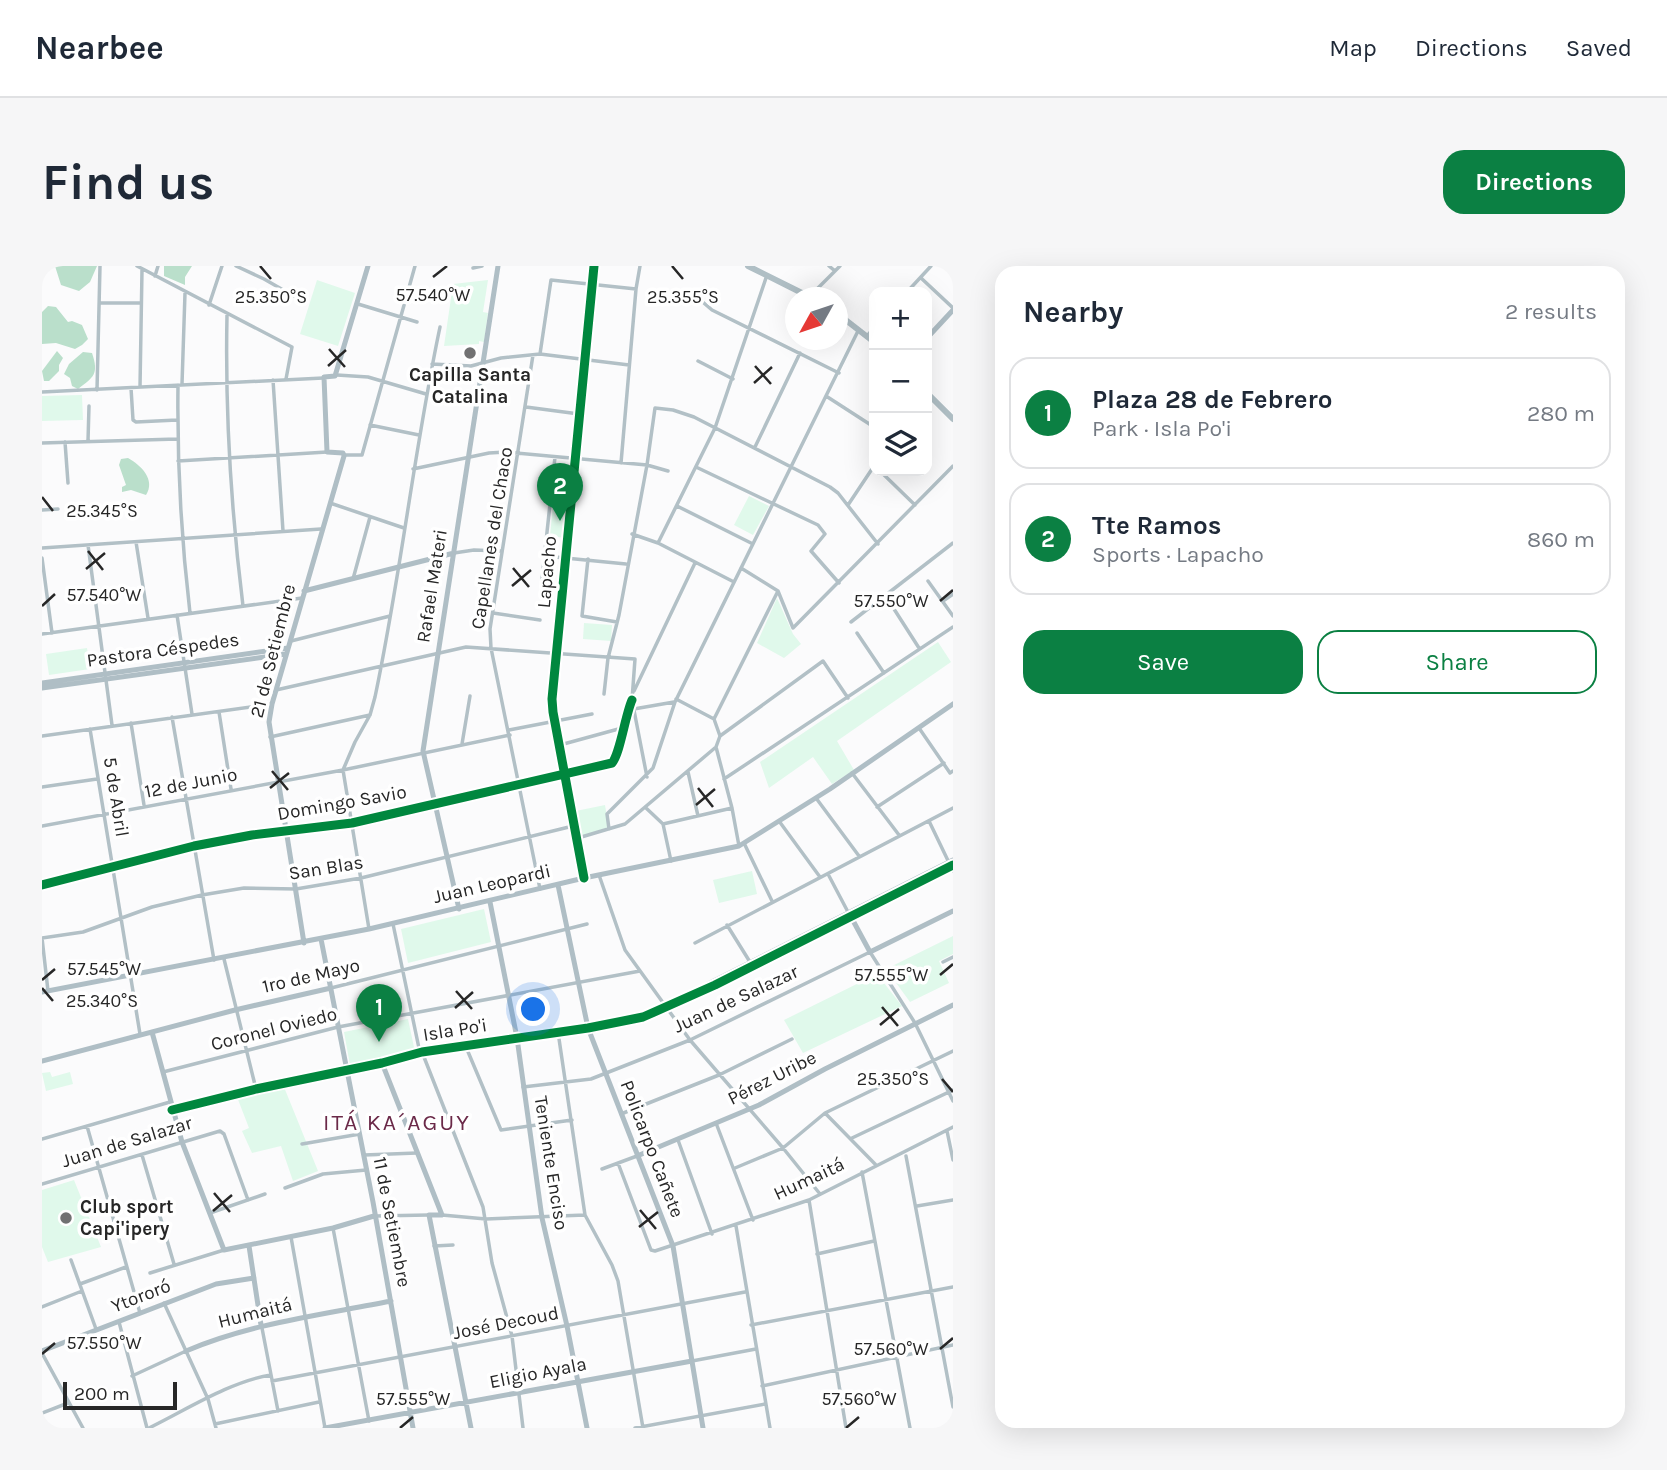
<!DOCTYPE html>
<html lang="en">
<head>
<meta charset="utf-8">
<style>
	body { margin:0; font-family:Karla,sans-serif; background:#f6f6f7; color:#1f2937 }
	.controls { position:absolute; right:21px; top:21px; display:grid; overflow:hidden; border-radius:14px; box-shadow:0 7px 28px #0002 }
	.controls button { width:63px; height:63px; display:grid; place-items:center; padding:0; border:0; border-bottom:2px solid #e0e1e3; background:#fff; color:#1f2937; font:35px sans-serif }
	.compass { position:absolute; left:743px; top:21px; width:63px; height:63px; border-radius:50%; background:#fff; box-shadow:0 7px 28px #0002; rotate:230deg }
	.scale { position:absolute; left:21px; bottom:18px; width:114px; box-sizing:border-box; padding-left:7px; border:4px solid #272727; border-top:0; font-size:19px; line-height:24px; white-space:nowrap; color:#272727; -webkit-text-stroke:5px #fff; paint-order:stroke }
	.you { position:absolute; left:492px; top:744px; width:24px; height:24px; margin:-18px; border:5px solid #fff; border-radius:50%; background:#1a73e8; box-shadow:0 0 0 10px #1a73e833 }
	.badge { display:grid; place-items:center; width:46px; height:46px; border-radius:50%; background:#0b8043; color:#fff; font-size:23px; font-weight:700 }
	.pin { position:absolute; translate:-50% -58px; filter:drop-shadow(0 2px 4px #0008) }
	.pin::after { content:''; position:absolute; top:37px; width:24px; height:21px; background:inherit; clip-path:polygon(0 0,100% 0,50% 100%) }
	.list { margin:0; padding:0; list-style:none }
	h2 { display:flex; justify-content:space-between; align-items:center; height:91px; margin:0; padding:0 28px; font-size:30px }
	h2 small { font-size:23px; font-weight:400; color:#747a83 }
	.list li { display:grid; grid-template-columns:46px 1fr auto; gap:21px; align-items:center; box-sizing:border-box; height:112px; margin:0 14px 14px; padding:0 14px; border:2px solid #e0e1e3; border-radius:21px }
	.list b { display:block; font-size:26px; white-space:nowrap }
	.list p { margin:0; font-size:23px; white-space:nowrap; color:#747a83 }
	.list em { font-size:23px; font-style:normal; color:#747a83 }
	.actions { display:flex; gap:14px; padding:21px 28px }
	.actions a { flex:1; padding:16px 0; border:2px solid #0b8043; border-radius:21px; text-align:center; font-size:24px; color:#0b8043 }
	.actions .main { background:#0b8043; color:#fff }
	.icon { flex:none; width:38px; height:38px; fill:none; stroke:currentColor; stroke-width:2; stroke-linecap:round; stroke-linejoin:round }
	.map { position:relative; flex:none; width:911px; height:1162px; overflow:hidden; border-radius:21px }
	header { display:flex; align-items:center; gap:42px; box-sizing:border-box; height:98px; padding:0 35px; background:#fff; border-bottom:2px solid #e0e1e3 }
	header strong { font-size:33px }
	nav { display:flex; gap:38px; margin-inline-start:auto; font-size:24px }
	.intro { display:flex; align-items:center; justify-content:space-between; box-sizing:border-box; height:168px; padding:0 42px }
	h1 { margin:0; font-size:49px }
	.button { padding:18px 32px; border-radius:21px; background:#0b8043; color:#fff; font-size:24px; font-weight:700 }
	main { display:flex; gap:42px; padding:0 42px }
	aside { flex:1; background:#fff; border-radius:21px; box-shadow:0 7px 28px #0002 }
	.map>svg:first-child { display:block }
	.green { fill:#e0f9eb }
	.forest { fill:#badfcb }
	.lines { fill:none; stroke-linecap:round; stroke-linejoin:round }
	.street { stroke:#b2c0c6; stroke-width:3.5 }
	.secondary { stroke:#afbec5; stroke-width:5 }
	.primary { stroke:#b0bfc5; stroke-width:6 }
	.cycleway-casing { stroke:#fff; stroke-width:13 }
	.cycleway { stroke:#00873e; stroke-width:9 }
	.ticks { fill:none; stroke:#272727; stroke-width:2.5 }
	.poi-dot { fill:#717172; stroke:#fff; stroke-width:2.5 }
	.labels { text-anchor:middle; dominant-baseline:central; stroke-width:7; stroke-linejoin:round; paint-order:stroke }
	.poi-label { font-size:19px; font-weight:bold; fill:#272727; stroke:#fff }
	.street-label { font-size:19px; fill:#272727; stroke:#fff }
	.quarter-label { font-size:23px; letter-spacing:2px; fill:#6b2a49; stroke:#fff }
	.ticks-label { font-size:18px; text-anchor:middle; fill:#272727; stroke:#fff; stroke-width:7; stroke-linejoin:round; paint-order:stroke }
</style>
</head>
<body>
<header>
<strong>Nearbee</strong>
<nav><a>Map</a><a>Directions</a><a>Saved</a></nav>
</header>
<div class="intro"><h1>Find us</h1><a class="button">Directions</a></div>
<main>
<div class="map">
<svg width="911" height="1162" viewBox="0 0 911 1162">
	<rect width="100%" height="100%" fill="#fbfbfc"/>
	<path class="green" d="M 275,14 L 313,27 L 296,80 L 258,68 Z
		M 446,14 L 441,46 L 446,47 L 442,76 L 437,75 L 437,78 L 402,80 L 411,18 Z
		M 40,129 L 41,154 L 0,155 L 0,130 Z
		M 707,230 L 727,240 L 711,269 L 692,259 Z
		M 511,239 L 527,240 L 524,272 L 508,270 Z
		M 735,332 L 751,368 L 759,378 L 742,392 L 715,377 Z
		M 542,357 L 570,359 L 569,375 L 541,373 Z
		M 896,376 L 909,396 L 795,475 L 812,504 L 790,518 L 771,491 L 727,522 L 718,496 Z
		M 45,382 L 48,403 L 7,409 L 4,388 Z
		M 563,539 L 567,563 L 534,572 L 529,546 Z
		M 710,605 L 715,628 L 677,637 L 671,614 Z
		M 442,643 L 449,676 L 366,697 L 359,663 Z
		M 911,670 L 911,688 L 897,695 L 907,717 L 868,736 L 844,703 Z
		M 835,708 L 860,740 L 761,787 L 742,754 Z
		M 366,753 L 373,786 L 308,799 L 302,766 Z
		M 8,806 L 10,811 L 28,806 L 31,818 L 4,825 L 0,807 Z
		M 242,821 L 276,905 L 251,915 L 239,880 L 210,887 L 200,865 L 207,862 L 195,831 Z
		M 32,914 L 59,981 L 6,996 L 0,981 L 0,924 Z"/>
	<path class="forest" d="M 13,0 L 55,0 L 48,16 L 37,25 L 19,19 Z
		M 122,0 L 150,0 L 143,11 L 143,19 L 122,10 Z
		M 6,40 L 14,41 L 26,56 L 30,55 L 40,59 L 46,73 L 40,79 L 33,83 L 14,77 L 0,78 L 0,46 Z
		M 15,85 L 21,92 L 17,99 L 17,105 L 7,115 L 2,115 L 0,105 Z
		M 41,86 L 50,87 C 57,108 52,111 36,123 L 30,120 L 28,112 L 22,108 L 27,98 Z
		M 86,192 C 99,199 114,214 104,229 L 89,224 L 80,226 L 80,221 L 84,219 L 77,199 L 79,193 Z"/>
	<g class="lines">
		<path class="street" d="M 95,0 L 250,81 L 244,113
			M 194,0 L 222,13 L 264,37
			M 787,0 L 793,5
			M 431,2 L 440,0
			M 113,10 L 116,0
			M 879,12 L 911,42
			M 865,26 L 889,0
			M 768,30 L 798,0
			M 656,32 L 670,44 L 797,107
			M 57,37 L 99,37
			M 316,38 L 375,56
			M 167,39 L 180,0
			M 185,49 C 183,146 189,243 201,340
			M 825,70 L 832,62
			M 498,88 L 509,14 L 594,23
			M 491,89 L 448,363 L 449,382 L 498,623
			M 656,95 L 691,113
			M 390,98 L 429,100 L 459,92 L 498,88 L 587,99
			M 295,109 L 326,111 L 384,128
			M 231,114 L 241,265
			M 140,118 L 143,27
			M 136,119 C 135,196 139,271 148,347
			M 98,121 L 100,4
			M 89,122 L 91,154 L 94,156 L 135,154
			M 55,124 L 58,0
			M 0,126 L 281,112
			M 784,130 L 832,161
			M 484,141 L 537,148
			M 328,159 L 377,169
			M 46,175 L 47,140
			M 23,176 L 26,217
			M 0,177 L 135,173
			M 713,181 L 758,87
			M 302,189 L 320,189 L 373,0
			M 136,195 L 285,186
			M 579,197 L 594,23 L 598,0
			M 654,201 L 776,259 L 783,268 L 769,285 L 797,317
			M 371,203 L 447,187 L 464,186 L 605,199 L 626,205
			M 838,205 L 873,239
			M 288,237 L 362,262
			M 806,239 L 832,200
			M 635,240 L 711,278
			M 0,244 L 16,243
			M 590,268 L 616,277 L 692,316
			M 94,276 L 106,352
			M 616,277 L 673,162 L 725,9
			M 46,279 L 70,459
			M 0,282 L 279,263
			M 412,287 L 432,284 L 459,285
			M 503,290 L 584,298
			M 0,292 L 10,367
			M 546,293 L 540,350 L 575,356
			M 699,302 L 736,325 L 751,362 L 911,200
			M 311,313 L 328,251
			M 500,313 L 513,191
			M 886,315 L 911,350
			M 901,335 L 911,328
			M 852,343 L 877,382
			M 451,347 L 498,354
			M 135,349 L 150,448
			M 809,356 L 911,277
			M 815,367 L 842,407
			M 0,368 L 260,332
			M 249,375 L 348,350
			M 234,424 L 424,381 L 593,393 L 590,434 L 605,511
			M 592,425 L 653,297
			M 562,428 L 566,392 L 577,349 L 605,199 L 613,142 L 631,144 L 652,151 L 788,221 L 796,227 L 836,278
			M 586,444 L 632,436
			M 177,446 L 189,523
			M 130,451 L 172,694
			M 672,453 L 735,327
			M 89,457 L 102,539
			M 877,462 L 908,507 L 911,505
			M 48,463 L 98,768
			M 467,464 L 550,448
			M 0,470 L 230,438
			M 678,470 L 781,395 L 806,432
			M 228,471 L 328,449
			M 420,478 L 428,430
			M 518,479 L 580,462
			M 674,481 L 690,542 L 697,580
			M 646,506 L 656,550
			M 810,507 L 857,569
			M 682,513 L 911,361
			M 0,521 L 55,513
			M 774,532 L 817,590
			M 835,541 L 902,497
			M 604,542 L 621,558 L 629,595
			M 737,555 L 778,611
			M 887,555 L 911,605
			M 621,558 L 690,542
			M 0,560 L 301,504 L 468,469
			M 567,563 L 565,548 L 611,502 L 633,436 L 816,65
			M 536,572 L 583,558 L 674,481 L 678,470 L 672,453 L 634,433
			M 702,577 L 730,635
			M 786,608 L 806,646
			M 557,609 L 583,684 L 648,774 L 741,882 L 778,928
			M 0,619 L 152,580 L 210,569 L 310,557 L 570,497 C 578,488 583,450 590,434
			M 351,658 L 378,787
			M 685,659 L 708,696
			M 327,663 L 301,504 L 313,476 L 328,449 L 333,431 C 359,308 372,184 398,61
			M 0,672 L 41,666 L 110,641 L 160,629 L 202,622 L 254,623 L 319,612 L 531,560
			M 0,672 L 6,725
			M 653,677 L 911,542
			M 182,693 L 214,823
			M 901,696 L 911,691
			M 289,722 L 545,658
			M 516,766 L 543,949 L 570,999 L 576,1015 L 601,1162
			M 424,781 L 459,864 L 530,854
			M 380,786 L 441,941 L 450,997 L 470,1070 L 481,1162
			M 121,806 L 296,761 L 598,705
			M 481,821 L 549,813 L 648,774 L 828,686 L 873,757 L 911,835
			M 783,847 L 833,898
			M 579,848 L 677,809 L 750,773
			M 674,857 L 711,954
			M 45,860 L 98,1047
			M 905,865 L 911,894
			M 810,872 L 911,824
			M 0,873 L 128,836
			M 636,874 L 670,968
			M 260,878 L 318,868
			M 100,889 L 132,998
			M 322,889 L 375,887
			M 864,890 L 911,1141
			M 576,897 L 609,984 L 613,985 L 767,934 L 911,861
			M 693,902 L 741,882 L 783,847 L 911,785
			M 560,903 L 595,890
			M 820,906 L 868,1162
			M 0,918 L 178,865 L 182,868 L 206,934
			M 243,922 L 281,908 L 324,904
			M 767,934 L 804,1162
			M 875,940 L 911,934
			M 168,947 L 223,928
			M 400,949 L 444,953 L 543,949
			M 333,950 L 387,949
			M 694,960 L 728,1162
			M 291,962 L 327,1155
			M 249,971 L 283,1162
			M 392,980 L 411,979
			M 775,988 L 832,975
			M 29,994 L 54,1063
			M 108,1007 L 182,984
			M 38,1018 L 84,1001
			M 122,1037 L 166,1133 L 174,1162
			M 0,1041 L 40,1025
			M 77,1056 L 105,1162
			M 709,1059 L 911,1021
			M 220,1062 L 236,1145
			M 0,1087 L 41,1162
			M 650,1095 L 714,1083
			M 90,1110 L 144,1085
			M 230,1115 L 703,1026
			M 720,1120 L 911,1079
			M 0,1147 L 26,1137
			M 173,1158 L 277,1136
			M 107,1162 C 144,1144 189,1115 229,1109
			M 593,1162 L 723,1138"/>
		<path class="secondary" d="M 885,72 L 911,44
			M 262,325 L 412,287
			M 0,417 L 246,382
			M 0,422 L 244,388
			M 542,612 L 511,446 L 510,433 L 552,0
			M 516,619 L 546,762 L 631,980 L 661,1162
			M 448,636 L 475,772 L 500,952 L 525,1060 L 545,1162
			M 417,643 L 381,485 L 456,0
			M 808,649 L 828,686 L 911,645
			M 279,673 L 331,936 L 371,1162
			M 262,677 L 227,456 L 230,438 L 302,190 L 301,187 L 285,186 L 282,111 L 293,110 L 326,0
			M 666,718 L 911,594
			M 0,726 L 327,663 L 542,612 L 697,580 L 788,523 L 911,438
			M 110,766 L 140,876 L 182,984 L 291,962 L 332,950
			M 0,795 L 193,744 L 289,722
			M 340,797 L 400,949 L 387,949 L 429,1162
			M 130,844 L 214,823 L 340,797 L 380,786 L 546,762 L 601,751 L 673,719 L 911,599
			M 595,890 L 717,839 L 783,803 L 911,739
			M 207,980 L 219,1059
			M 0,1085 L 174,1018 L 212,1012
			M 144,1085 C 210,1057 279,1049 349,1035
			M 283,1162 L 650,1095"/>
		<path class="primary" d="M 706,0 L 770,32
			M 796,48 L 832,76
			M 885,127 L 911,153"/>
		<defs>
			<path id="cycleway" d="M 542,612 L 511,446 L 510,433 L 552,0
				M 0,619 L 152,580 L 210,569 L 310,557 L 570,497 C 578,488 583,450 590,434
				M 130,844 L 214,823 L 340,797 L 380,786 L 546,762 L 601,751 L 673,719 L 911,599"/>
		</defs>
		<use href="#cycleway" class="cycleway-casing"/>
		<use href="#cycleway" class="cycleway"/>
	</g>
	<path class="ticks" d="M 218,0 L 229,13M 630,0 L 641,13M 391,11 L 405,0M 287,83 L 303,101M 286,100 L 304,84M 713,100 L 729,118M 712,117 L 730,101M 0,231 L 11,245M 46,285 L 61,304M 471,302 L 487,321M 44,303 L 63,287M 470,320 L 489,304M 898,335 L 911,324M 0,340 L 13,328M 230,505 L 246,524M 228,522 L 247,507M 656,522 L 671,541M 654,539 L 673,523M 898,709 L 911,698M 0,714 L 13,703M 0,722 L 11,735M 414,725 L 430,743M 840,741 L 856,760M 413,742 L 431,726M 838,759 L 857,743M 900,813 L 911,826M 172,927 L 188,946M 598,944 L 614,963M 171,945 L 190,929M 597,961 L 616,946M 898,1083 L 911,1072M 0,1088 L 13,1077M 358,1162 L 371,1151M 804,1162 L 817,1151"/>
	<g class="poi-dot">
		<circle cx="428" cy="87" r="7"/>
		<circle cx="24" cy="952" r="7"/>
	</g>
	<g class="labels">
		<g class="poi-label">
			<text x="428" y="109">Capilla Santa<tspan x="428" dy="22">Catalina</tspan></text>
			<text x="38" y="941" text-anchor="start">Club sport<tspan x="38" dy="22">Capi'ipery</tspan></text>
		</g>
		<g class="street-label">
			<text transform="translate(450 272) rotate(-81)">Capellanes del Chaco</text>
			<text transform="translate(505 306) rotate(-85)">Lapacho</text>
			<text transform="translate(390 320) rotate(-81)">Rafael Materi</text>
			<text transform="translate(121 384) rotate(-8)">Pastora Céspedes</text>
			<text transform="translate(231 385) rotate(-76)">21 de Setiembre</text>
			<text transform="translate(149 517) rotate(-11)">12 de Junio</text>
			<text transform="translate(74 531) rotate(81)">5 de Abril</text>
			<text transform="translate(300 537) rotate(-10)">Domingo Savio</text>
			<text transform="translate(284 602) rotate(-9)">San Blas</text>
			<text transform="translate(450 618) rotate(-13)">Juan Leopardi</text>
			<text transform="translate(269 710) rotate(-13)">1ro de Mayo</text>
			<text transform="translate(694 733) rotate(-25)">Juan de Salazar</text>
			<text transform="translate(232 763) rotate(-14)">Coronel Oviedo</text>
			<text transform="translate(413 764) rotate(-9)">Isla Po'i</text>
			<text transform="translate(730 812) rotate(-27)">Pérez Uribe</text>
			<text transform="translate(85 876) rotate(-17)">Juan de Salazar</text>
			<text transform="translate(610 883) rotate(69)">Policarpo Cañete</text>
			<text transform="translate(509 897) rotate(81)">Teniente Enciso</text>
			<text transform="translate(767 913) rotate(-25)">Humaitá</text>
			<text transform="translate(350 956) rotate(79)">11 de Setiembre</text>
			<text transform="translate(99 1030) rotate(-21)">Ytororó</text>
			<text transform="translate(213 1047) rotate(-14)">Humaitá</text>
			<text transform="translate(464 1057) rotate(-11)">José Decoud</text>
			<text transform="translate(496 1107) rotate(-11)">Eligio Ayala</text>
		</g>
		<g class="quarter-label">
			<text x="355" y="856">ITÁ KA´AGUY</text>
		</g>
	</g>
	<g class="ticks-label">
		<text x="391" y="35">57.540°W</text>
		<text x="229" y="37">25.350°S</text>
		<text x="641" y="37">25.355°S</text>
		<text x="60" y="251">25.345°S</text>
		<text x="62" y="335">57.540°W</text>
		<text x="849" y="341">57.550°W</text>
		<text x="62" y="709">57.545°W</text>
		<text x="849" y="715">57.555°W</text>
		<text x="60" y="741">25.340°S</text>
		<text x="851" y="819">25.350°S</text>
		<text x="62" y="1083">57.550°W</text>
		<text x="849" y="1089">57.560°W</text>
		<text x="371" y="1139">57.555°W</text>
		<text x="817" y="1139">57.560°W</text>
	</g>
</svg>
<div class="controls">
<button>+</button>
<button>−</button>
<button><svg class="icon" aria-label="layers" viewBox="0 0 24 24"><path d="M12 4l9 5-9 5-9-5zM3 14l9 5 9-5"/></svg></button>
</div>
<svg class="compass" viewBox="-18 -18 36 36"><path d="M0-13l5 13h-10z" fill="#e53935"/><path d="M0 13l5-13h-10z" fill="#747a83"/></svg>
<div class="scale">200 m</div>
<div class="you"></div>
<div class="pin badge" style="left:337px;top:776px">1</div>
<div class="pin badge" style="left:518px;top:255px">2</div>
</div>
<aside>
<h2>Nearby<small>2 results</small></h2>
<ul class="list">
<li><span class="badge">1</span><div><b>Plaza 28 de Febrero</b><p>Park · Isla Po'i</p></div><em>280 m</em></li>
<li><span class="badge">2</span><div><b>Tte Ramos</b><p>Sports · Lapacho</p></div><em>860 m</em></li>
</ul>
<div class="actions"><a class="main">Save</a><a>Share</a></div>
</aside>
</main>
</body>
</html>
